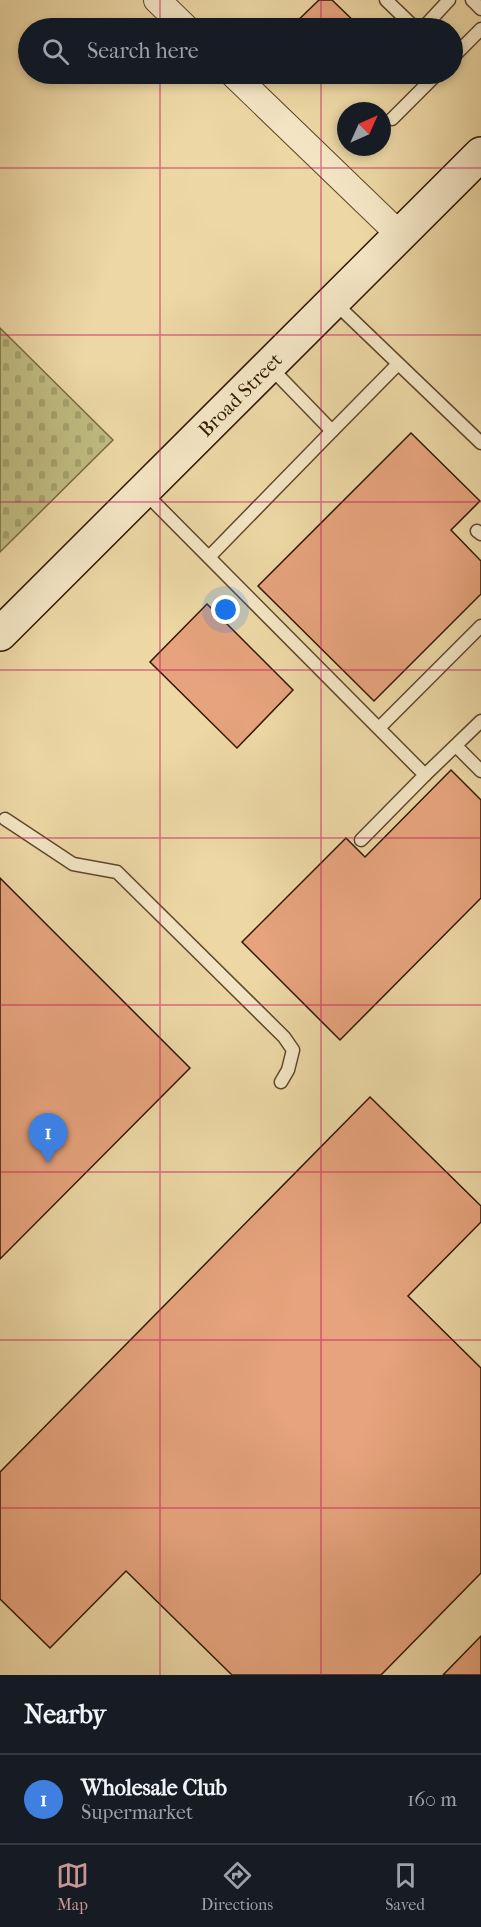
<!DOCTYPE html>
<style>
body{margin:0;font-family:"IM FELL French Canon",serif;background:#242831;color:#f1f3f6}
.compass{position:absolute;left:337px;top:102px;width:54px;height:54px;border-radius:50%;background:#171b24;box-shadow:0 3px 9px #0003;rotate:45deg}
.you{position:absolute;left:226px;top:610px;width:21px;height:21px;margin:-15px;border:4px solid #fff;border-radius:50%;background:#1a73e8;box-shadow:0 0 0 9px #1a73e833}
.badge{display:grid;place-items:center;width:39px;height:39px;border-radius:50%;background:#c59692;color:#fff;font-size:20px;font-weight:700}
.pin{position:absolute;translate:-50% -50px;filter:drop-shadow(0 2px 3px #0008)}
.pin::after{content:'';position:absolute;top:32px;width:21px;height:18px;background:inherit;clip-path:polygon(0 0,100% 0,50% 100%)}
.list{margin:0;padding:0;list-style:none}
h2{display:flex;justify-content:space-between;align-items:center;height:78px;margin:0;padding:0 24px;font-size:26px}
h2 small{font-size:20px;font-weight:400;color:#9ea1a6}
.list li{display:grid;grid-template-columns:39px 1fr auto;gap:18px;align-items:center;box-sizing:border-box;height:90px;padding:0 24px;border-top:2px solid #363941}
.list b{display:block;font-size:22px;white-space:nowrap}
.list p{margin:0;font-size:20px;white-space:nowrap;color:#9ea1a6}
.list em{font-size:20px;font-style:normal;color:#9ea1a6}
.icon{flex:none;width:33px;height:33px;fill:none;stroke:currentColor;stroke-width:2;stroke-linecap:round;stroke-linejoin:round}
.map{position:relative;flex:none;width:481px;height:1675px;overflow:hidden}
.search{position:absolute;background:#171b24;box-shadow:0 3px 9px #0003;left:18px;right:18px;top:18px;height:66px;display:flex;align-items:center;gap:15px;box-sizing:border-box;padding:0 21px;border-radius:33px;color:#9ea1a6;font-size:22px}
.sheet{height:168px;background:#171b24}
nav{display:flex;justify-content:space-around;align-items:center;box-sizing:border-box;height:84px;border-top:2px solid #363941;background:#171b24;font-size:16px;color:#9ea1a6}
nav a{display:grid;justify-items:center;gap:3px}
nav .on{color:#c59692}
.map>svg:first-child{display:block}
</style>
<div class="map">
<svg width="481" height="1675" viewBox="0 0 481 1675">
<defs>
<pattern id="cemetery-stones" width="16" height="16" patternUnits="userSpaceOnUse" patternTransform="scale(1.5)"><rect width="16" height="16" fill="#bfbc81"/><path d="M2 7V4a2 2 0 0 1 4 0v3zM10 15v-3a2 2 0 0 1 4 0v3z" fill="#a5a16e"/></pattern>
</defs>
<rect width="100%" height="100%" fill="#ecd7a5"/>
<filter id="stains"><feTurbulence type="fractalNoise" baseFrequency=".00333" numOctaves="4"/><feColorMatrix values="0 0 0 0 .2 0 0 0 0 .09 0 0 0 0 .02 0 0 0 .5 -.17"/></filter>
<radialGradient id="worn" r=".72"><stop offset=".6" stop-color="#630" stop-opacity="0"/><stop offset="1" stop-color="#630" stop-opacity=".3"/></radialGradient>
<polygon fill="url(#cemetery-stones)" stroke="#786a42" stroke-width="1.5" points="0,328 113,440 0,552"/>
<g fill="#e6a37d" stroke="#321703" stroke-width="1.5">
<polygon points="319,0 332,0 361,28 290,28"/>
<polygon points="411,433 480,501 451,530 481,561 481,594 374,701 258,586"/>
<polygon points="207,604 293,690 237,748 150,662"/>
<polygon points="451,770 481,800 481,898 340,1040 242,942 346,838 365,857"/>
<polygon points="0,878 190,1068 0,1259"/>
<polygon points="370,1097 481,1206 481,1222 408,1296 481,1368 481,1573 381,1675 232,1675 126,1571 50,1648 0,1599 0,1472"/>
<polygon points="481,1636 481,1675 443,1675"/>
</g>
<g fill="none" stroke-linecap="round" stroke-linejoin="round">
<defs>
<g id="lane">
<polyline points="386,0 415,28"/>
<polyline points="472,0 481,9"/>
<polyline points="423,28 449,0"/>
<polyline points="452,58 481,29"/>
<polyline points="377,75 378,74"/>
<polyline points="392,119 437,74"/>
<polyline points="335,303 481,443"/>
<polyline points="270,367 332,431 398,364"/>
<polyline points="144,492 425,775 361,840"/>
<polyline points="477,531 481,534"/>
<polyline points="209,557 332,431"/>
<polyline points="379,728 481,626"/>
<polyline points="456,746 481,771"/>
<polyline points="425,775 481,721"/>
<polyline points="5,819 73,864 117,872 284,1037 293,1050 288,1070 281,1082"/>
</g>
<g id="street">
<polyline points="157,0 186,28"/>
<polyline points="233,74 400,235"/>
</g>
<g id="secondary">
<path id="s1" d="M0,634L481,154"/>
</g>
</defs>
<use href="#lane" stroke="#60472c" stroke-width="15"/>
<use href="#street" stroke="#60472c" stroke-width="28"/>
<use href="#secondary" stroke="#321703" stroke-width="36"/>
<use href="#lane" stroke="#f3e5c4" stroke-width="12"/>
<use href="#street" stroke="#f3e5c4" stroke-width="26"/>
<use href="#secondary" stroke="#f3e5c4" stroke-width="33"/>
</g>
<path fill="none" stroke="#c2185b" stroke-width="1.5" stroke-opacity="0.55" d="M160,0V28M321,0V28M160,74V1675M321,74V1675M0,168H481M0,335H481M0,502H481M0,670H481M0,838H481M0,1005H481M0,1172H481M0,1340H481M0,1508H481"/>
<g text-anchor="middle" stroke-width="4.5" stroke-linejoin="round" paint-order="stroke">
<g font-size="20" fill="#321703" stroke="#f3e5c4">
<text dy="7" stroke="none"><textPath href="#s1" startOffset="339">Broad Street</textPath></text>
</g>
</g>
<rect width="100%" height="100%" filter="url(#stains)"/>
<rect width="100%" height="100%" fill="url(#worn)"/>
</svg>
<svg class="compass" viewBox="-18 -18 36 36"><path d="M0-13l5 13h-10z" fill="#e53935"/><path d="M0 13l5-13h-10z" fill="#9ea1a6"/></svg>
<div class="you"></div>
<div class="pin badge" style="left:48px;top:1163px;background:#3f7fe0">1</div>
<div class="search"><svg class="icon" aria-label="search" viewBox="0 0 24 24"><circle cx="10" cy="10" r="6"/><path d="M15 15l6 6"/></svg>Search here</div>
</div>
<section class="sheet">
<h2>Nearby<small></small></h2>
<ul class="list">
<li><span class="badge" style="background:#3f7fe0">1</span><div><b>Wholesale Club</b><p>Supermarket</p></div><em>160 m</em></li>
</ul>
</section>
<nav>
<a class="on"><svg class="icon" aria-label="map" viewBox="0 0 24 24"><path d="M3 6l6-2 6 2 6-2v14l-6 2-6-2-6 2zM9 4v14M15 6v14"/></svg>Map</a>
<a><svg class="icon" aria-label="directions" viewBox="0 0 24 24"><path d="M12 3l9 9-9 9-9-9zM9 14v-3h6M13 9l2 2-2 2"/></svg>Directions</a>
<a><svg class="icon" aria-label="saved" viewBox="0 0 24 24"><path d="M7 4h10v16l-5-4-5 4z"/></svg>Saved</a>
</nav>
